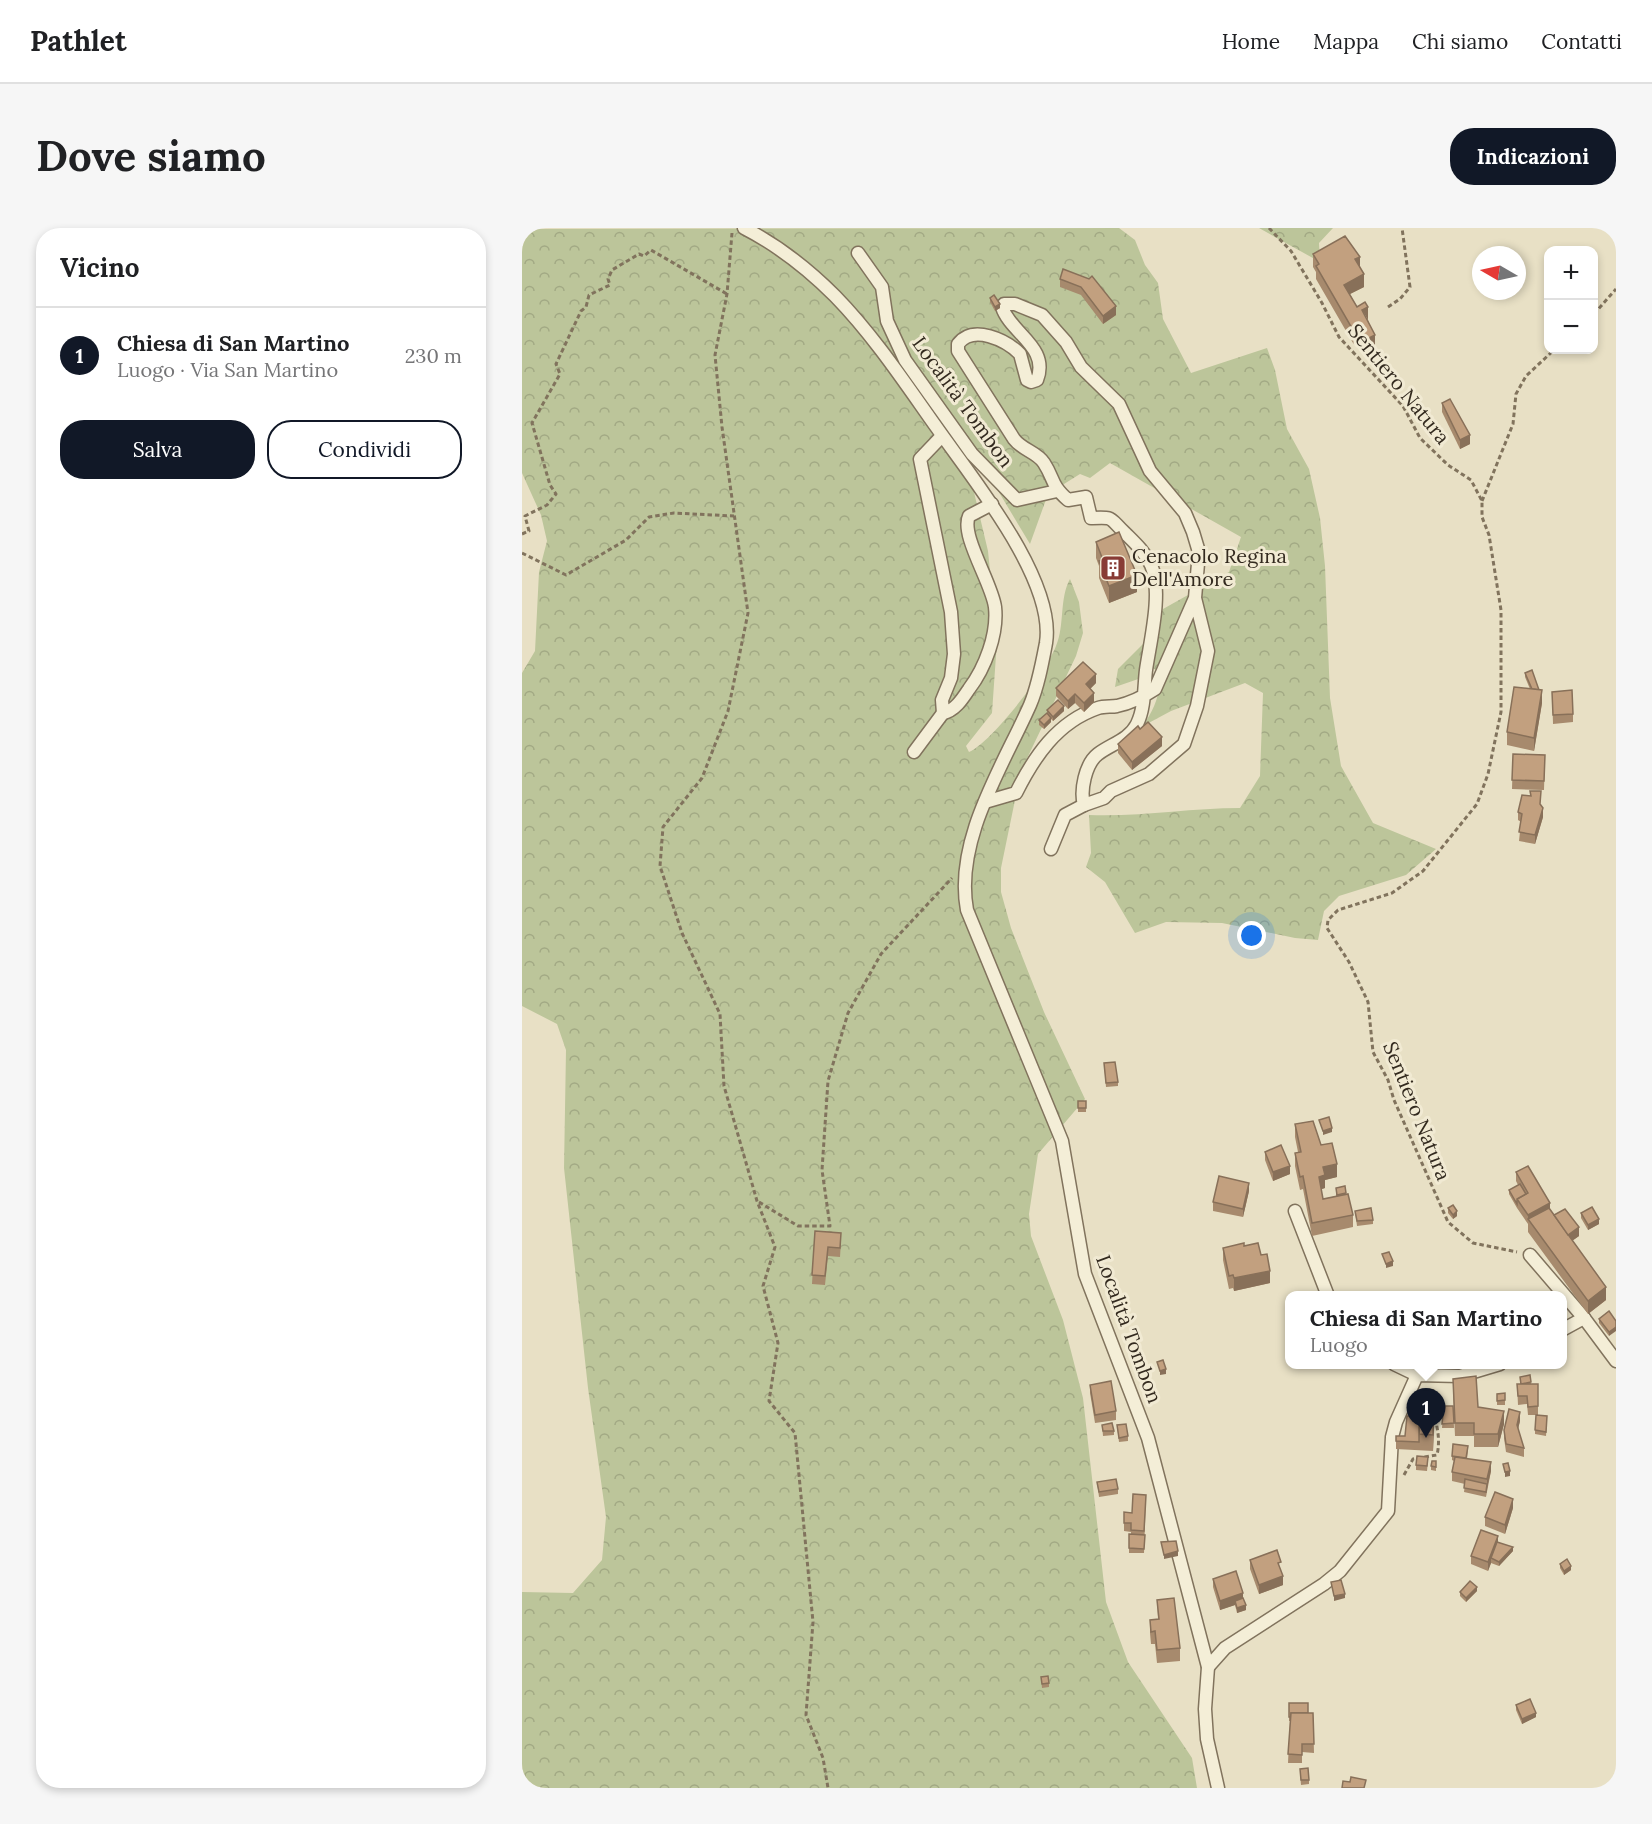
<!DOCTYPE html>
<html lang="it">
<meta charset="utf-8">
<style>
body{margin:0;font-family:Lora,serif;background:#f6f6f6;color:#202124}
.controls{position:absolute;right:18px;top:18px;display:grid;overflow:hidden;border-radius:12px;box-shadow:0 3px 9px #0003}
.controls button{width:54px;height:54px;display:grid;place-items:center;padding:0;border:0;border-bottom:2px solid #e0e0e0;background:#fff;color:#202124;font:30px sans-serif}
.compass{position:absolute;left:950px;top:18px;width:54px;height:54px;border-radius:50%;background:#fff;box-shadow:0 3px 9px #0003;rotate:279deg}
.you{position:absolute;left:730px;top:708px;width:21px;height:21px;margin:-15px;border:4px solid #fff;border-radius:50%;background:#1a73e8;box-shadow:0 0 0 9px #1a73e833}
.badge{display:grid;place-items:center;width:39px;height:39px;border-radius:50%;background:#111827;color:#fff;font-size:20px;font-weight:700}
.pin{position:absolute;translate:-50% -50px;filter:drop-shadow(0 2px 3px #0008)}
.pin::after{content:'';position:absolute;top:32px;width:21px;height:18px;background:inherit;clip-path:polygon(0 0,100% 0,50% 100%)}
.popup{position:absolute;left:763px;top:1063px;width:282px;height:78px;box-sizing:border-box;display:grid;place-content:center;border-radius:12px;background:#fff;filter:drop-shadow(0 2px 4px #0005);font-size:20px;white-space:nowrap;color:#757577}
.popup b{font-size:22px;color:#202124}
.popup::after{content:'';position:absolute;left:50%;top:100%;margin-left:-12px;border:12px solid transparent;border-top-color:#fff}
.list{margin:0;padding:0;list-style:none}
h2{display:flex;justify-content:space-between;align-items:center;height:78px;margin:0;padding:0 24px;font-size:26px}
h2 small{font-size:20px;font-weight:400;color:#757577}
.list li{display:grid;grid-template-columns:39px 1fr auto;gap:18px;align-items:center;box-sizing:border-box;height:96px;padding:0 24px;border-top:2px solid #e0e0e0}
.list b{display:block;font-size:22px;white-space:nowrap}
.list p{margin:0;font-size:20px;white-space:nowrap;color:#757577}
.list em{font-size:20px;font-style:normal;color:#757577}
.actions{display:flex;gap:12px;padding:18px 24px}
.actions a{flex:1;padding:14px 0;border:2px solid #111827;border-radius:24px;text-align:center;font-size:21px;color:#111827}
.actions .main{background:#111827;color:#fff}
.map{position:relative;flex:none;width:1094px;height:1560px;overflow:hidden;border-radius:24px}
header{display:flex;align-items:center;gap:36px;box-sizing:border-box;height:84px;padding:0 30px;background:#fff;border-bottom:2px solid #e0e0e0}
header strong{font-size:28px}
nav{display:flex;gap:33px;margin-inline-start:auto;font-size:21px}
.intro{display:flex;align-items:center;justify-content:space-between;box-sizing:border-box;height:144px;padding:0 36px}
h1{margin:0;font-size:42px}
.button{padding:15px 27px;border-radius:24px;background:#111827;color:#fff;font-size:21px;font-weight:700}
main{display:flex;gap:36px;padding:0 36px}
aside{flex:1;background:#fff;border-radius:24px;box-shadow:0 3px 9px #0003}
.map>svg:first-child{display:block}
</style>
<header>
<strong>Pathlet</strong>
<nav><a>Home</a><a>Mappa</a><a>Chi siamo</a><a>Contatti</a></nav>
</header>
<div class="intro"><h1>Dove siamo</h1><a class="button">Indicazioni</a></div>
<main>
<aside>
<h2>Vicino<small></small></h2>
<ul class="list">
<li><span class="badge">1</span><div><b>Chiesa di San Martino</b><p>Luogo · Via San Martino</p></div><em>230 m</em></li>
</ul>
<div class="actions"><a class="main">Salva</a><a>Condividi</a></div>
</aside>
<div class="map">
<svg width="1094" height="1560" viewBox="0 0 1094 1560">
<defs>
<pattern id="forest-crowns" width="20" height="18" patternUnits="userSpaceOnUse" patternTransform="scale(1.5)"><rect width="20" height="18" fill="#bcc59a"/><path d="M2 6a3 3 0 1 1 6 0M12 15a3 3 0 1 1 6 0" fill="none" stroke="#a2a984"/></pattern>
</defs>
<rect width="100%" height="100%" fill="#e8e0c5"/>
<g fill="url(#forest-crowns)">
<path d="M597,0L613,12L623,37L636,55L641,91L669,145L745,120L753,142L765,201L787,241L798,290L803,338L808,470L819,538L851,595L914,621L884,647L817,668L802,683L796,712L773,710L700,695L644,694L613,705L583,654L564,639L569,625L567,587C618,589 667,580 718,580L738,548L741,465L723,455L649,483L621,498C632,481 642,462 634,442L630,440L625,448L593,459L596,441L630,407L641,381L707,344L719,309L588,235L568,250L558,246L526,266L508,316L454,226L442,222L466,323L475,413L470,485L444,518L447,524C470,514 525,442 534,418C543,397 537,371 548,351L557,374L561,405L554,428L499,543L479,640V664L489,700L522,784L563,871L516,926L507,986L509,1008L541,1092L561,1170L584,1374L606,1434L670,1530L675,1560H0V1364L51,1365L80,1332L84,1289L66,1160L42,940L44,822L35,796L0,778V445L13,423L17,344L25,313L19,287L0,245V1Z"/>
<polygon points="737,0 811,0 797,15 798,34"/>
</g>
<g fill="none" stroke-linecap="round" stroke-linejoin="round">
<defs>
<g id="street">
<path d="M222,0C257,18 285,40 313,68C352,108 383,155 415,200C450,250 534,352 524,415C520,436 516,458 508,477C481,538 432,612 445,682L540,913L563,1046L626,1210L686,1439L683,1481L685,1511L696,1560"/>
<polyline points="336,25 360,59 365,93 383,132 450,226 495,272 535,263"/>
<path d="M420,208L398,231L429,384L432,426L429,450L420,472L421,485C433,483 441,470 447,461C463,440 476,406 473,379C470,355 438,307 447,288L470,276"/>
<polyline points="392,524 421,485"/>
<path d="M463,574L494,565C512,529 535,494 576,480C582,478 589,479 595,478C609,475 621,469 633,461L673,370L677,324L671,304L663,285L628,243L597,176L559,139L544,114L520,87L493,76H482L480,79C488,105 528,119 515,152L509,154L505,152L498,126C484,112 451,96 436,116V123L492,211C500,222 515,224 522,235C533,252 528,256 546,272L564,269L569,290C593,289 586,289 603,305C613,315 623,324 629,337C641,363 628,414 624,442C622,458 623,480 615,496C607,512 589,516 576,526C563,536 558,563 562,577L582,570L589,563L627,546L662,516L675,478L686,423L673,370"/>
<polyline points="529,621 543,587 562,577"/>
<polyline points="773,983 806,1068"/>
<polyline points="1008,1027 1062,1090"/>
<polyline points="1040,1102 1062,1090 1094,1133"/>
<polyline points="872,1136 895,1147"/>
<polyline points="686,1439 703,1420 802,1356 818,1343 866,1283 870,1209 874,1194 895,1147 938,1148 978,1136"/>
</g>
</defs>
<use href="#street" stroke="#81735d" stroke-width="15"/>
<g stroke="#81735d" stroke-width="3" stroke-dasharray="4.5 3" stroke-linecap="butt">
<polyline points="747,0 769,23 800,75 817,109 881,178 898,210 926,237 949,252 960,273 960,289 967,307 979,382 979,484 966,546 955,576 901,643 870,665 816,682 806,692 805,700 827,734 846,774 851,824 866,852 872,872 926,994 951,1015 995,1024"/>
<polyline points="210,5 205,66 193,127 200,199 226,385 206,483 180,550 141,599 138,638 160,705 198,786 202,858 235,973 253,1019 241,1058 256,1115 247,1173 273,1205 291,1394 284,1487 301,1530 306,1560"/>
<polyline points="866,79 878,71 888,59 880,0"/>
<polyline points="1072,86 1094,61"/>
<polyline points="960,273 991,196 994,166 1004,148 1032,122"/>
<polyline points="0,306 7,303 3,288 25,277 34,266 28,257 10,195 38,146 34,136 59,83 64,79 67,67 88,57 86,51 90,42 117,26 122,28 129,22 205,66"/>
<polyline points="0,325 44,347 104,312 127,289 152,285 212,288"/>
<polyline points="237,974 276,998 308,998 300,942 306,853 326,785 359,726 430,650"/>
<path d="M882,1247L891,1231L915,1227C921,1201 907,1184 911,1161"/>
</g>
<use href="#street" stroke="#f4eed7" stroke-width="12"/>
</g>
<g fill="#a78a6d">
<polygon points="791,26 838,39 842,59 828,66 835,79 846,92 853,119 843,125 831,115 794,51 794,44 791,39"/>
<polygon points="541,41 594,87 581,96 559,67 538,59 538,51"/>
<polygon points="468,70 478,80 473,83 468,74"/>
<polygon points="920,175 948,216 938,221 920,184"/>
<polygon points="574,314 615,364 587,375 577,350 577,338 574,330"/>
<polygon points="1003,445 1020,475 1012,523 985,517 985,504 1008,461 1003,449"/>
<polygon points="574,455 568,461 572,474 562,484 553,475 546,481 534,468 534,460"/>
<polygon points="1030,464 1051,486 1051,494 1031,496"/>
<polygon points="525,482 542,483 531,493 529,491 529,494 522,501 517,497 517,492 525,486"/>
<polygon points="618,501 640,518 610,542 596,525 596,516"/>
<polygon points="991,526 1023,527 1022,562 990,561"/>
<polygon points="1019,576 1021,589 1013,616 997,613 999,594 996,592 996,584"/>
<polygon points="582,835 596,854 596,858 584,859"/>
<rect x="556" y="873" width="8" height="11"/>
<polygon points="773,896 799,917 815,949 803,952 803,960 799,961 801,971 814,968 814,960 823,958 824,966 831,987 831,999 790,1008 781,961 778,962 773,938 773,925 776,924 773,909"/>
<polygon points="743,924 768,946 751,953 743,932"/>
<polygon points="994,944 1032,987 1057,1008 1050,1013 1084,1072 1066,1086 1006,1004 1006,996 995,980 987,966 987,962 996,957 994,953"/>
<polygon points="727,963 721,989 691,983 691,974"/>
<polygon points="926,980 935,988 931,991 926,985"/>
<polygon points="833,983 851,992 851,996 835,998"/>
<polygon points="1059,985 1077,996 1066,1002 1059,990"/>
<polygon points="293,1003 319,1013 318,1029 306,1028 303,1057 290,1056"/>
<polygon points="722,1018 739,1027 748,1055 712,1063 711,1060 707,1061 701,1032 701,1020"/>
<polygon points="1087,1083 1087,1108 1077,1095 1077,1091"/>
<polygon points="1008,1147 1009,1156 1016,1156 1016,1187 1006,1187 1005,1176 996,1177 995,1156 998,1156 998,1149"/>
<polygon points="568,1157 594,1183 594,1192 573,1195 568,1165"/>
<polygon points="931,1164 982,1196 976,1219 952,1219 952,1208 933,1208"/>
<polygon points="983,1165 983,1177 975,1177 975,1166"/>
<polygon points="922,1178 931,1178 932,1200 920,1200"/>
<polygon points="998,1193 996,1201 1002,1220 1002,1229 984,1224 982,1210 982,1202"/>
<polygon points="1025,1193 1024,1208 1013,1206 1013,1202"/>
<polygon points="580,1197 592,1203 592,1207 581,1208"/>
<polygon points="595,1197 606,1208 606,1213 597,1214"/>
<polygon points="912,1198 911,1223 874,1221 874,1208 883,1208"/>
<polygon points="946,1222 945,1231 969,1243 964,1269 942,1264 943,1256 930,1253 930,1244 932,1233 930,1232 930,1228"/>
<polygon points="906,1233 905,1243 894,1242 894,1237"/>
<polygon points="914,1233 914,1243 909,1242 909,1238"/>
<polygon points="575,1254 596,1261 596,1266 577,1269"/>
<polygon points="624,1267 622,1325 607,1325 607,1306 609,1307 609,1304 602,1303 602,1284 610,1285"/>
<polygon points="991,1280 983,1306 963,1298 963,1289"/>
<polygon points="976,1314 991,1323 977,1338 969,1335 966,1343 949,1336 949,1328"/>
<polygon points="728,1332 759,1343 761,1357 737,1366 728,1341"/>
<polygon points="1038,1336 1049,1342 1042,1347 1038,1340"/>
<polygon points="691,1351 721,1370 724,1382 715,1385 713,1377 698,1382 691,1359"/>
<polygon points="955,1363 944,1374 938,1368 938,1364"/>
<polygon points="635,1372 658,1420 658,1433 635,1435 633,1416 629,1416 628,1405 628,1392 636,1391"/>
<polygon points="519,1449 527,1455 527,1459 520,1460"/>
<polygon points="767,1475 786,1485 791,1485 792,1525 780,1524 780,1535 766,1535 768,1493 767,1493"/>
<polygon points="994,1477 1014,1489 1000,1496 994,1482"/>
<polygon points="778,1545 787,1552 787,1556 779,1557"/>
</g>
<g fill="#887059">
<polygon points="838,29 838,42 833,31"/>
<polygon points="842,46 842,59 822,69 822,57"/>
<polygon points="478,76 478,80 473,83 473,79"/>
<polygon points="594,78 594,87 581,96 581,88"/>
<polygon points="846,79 846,92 840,82"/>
<polygon points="853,107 853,119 843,125 843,112"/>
<polygon points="948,207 948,216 938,221 938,212"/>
<polygon points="615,347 615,364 587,375 587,358"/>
<polygon points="574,446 574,455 564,465 564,456"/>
<polygon points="1020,462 1020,475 1012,523 1012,510"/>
<polygon points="572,465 572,474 562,484 562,475"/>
<polygon points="553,466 553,475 546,481 546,473"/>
<polygon points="542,478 542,483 531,493 531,489"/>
<polygon points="529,490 529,494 522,501 522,497"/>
<polygon points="640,509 640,518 610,542 610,534"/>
<polygon points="1021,580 1021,589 1013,616 1013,607"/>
<polygon points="810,900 810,904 801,907 801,903"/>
<polygon points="815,936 815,949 803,952 803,960 797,962 797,949 801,939"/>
<polygon points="768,938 768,946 751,953 751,944"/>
<polygon points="727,955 727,963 721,989 721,981"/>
<polygon points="1028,975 1028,984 1006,991 1006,996 1006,987"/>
<polygon points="935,983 935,988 931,991 931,987"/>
<polygon points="1077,991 1077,996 1066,1002 1066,997"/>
<polygon points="1057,999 1057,1008 1044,1017 1044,1009"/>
<polygon points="871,1033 871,1038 864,1040 864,1036"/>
<polygon points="748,1043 748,1055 712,1063 712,1050"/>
<polygon points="1084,1059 1084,1072 1066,1086 1066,1073"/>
<polygon points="1094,1099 1094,1103 1087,1108 1087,1104"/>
<polygon points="644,1141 644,1146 638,1147 638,1143"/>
<polygon points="912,1181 912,1198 911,1223 911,1207"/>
<polygon points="982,1183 982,1196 976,1219 976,1206"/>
<polygon points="998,1184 998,1193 995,1205 995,1197"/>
<polygon points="969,1234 969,1243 965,1260 965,1251"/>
<polygon points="988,1243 988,1248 983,1249 983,1244"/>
<polygon points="991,1271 991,1280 983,1306 983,1297"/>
<polygon points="976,1308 976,1317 969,1330 969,1335 966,1343 966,1334"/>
<polygon points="991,1319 991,1323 977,1338 977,1334"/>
<polygon points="656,1323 656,1328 642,1331 642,1327"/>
<polygon points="1049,1338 1049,1342 1042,1347 1042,1343"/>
<polygon points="761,1348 761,1357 737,1366 737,1357"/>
<polygon points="955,1359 955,1363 944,1374 944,1370"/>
<polygon points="721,1365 721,1374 713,1373 713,1377 698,1382 698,1373"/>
<polygon points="823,1366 823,1370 812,1373 812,1368"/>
<polygon points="724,1377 724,1382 715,1385 715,1380"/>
<polygon points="1014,1485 1014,1489 1000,1496 1000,1491"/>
</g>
<g fill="#c2a07f" stroke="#887059" stroke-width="1.5">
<polygon points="823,8 838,29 833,31 842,46 822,57 835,79 843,74 846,79 840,82 853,107 843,112 831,102 794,38 797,36 791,26"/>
<polygon points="541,41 567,51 570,48 594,78 581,88 559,59 538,51"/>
<polygon points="472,67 478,76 473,79 468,70"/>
<polygon points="928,171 948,207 938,212 920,175"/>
<polygon points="597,304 615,347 587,358 577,333 581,332 574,314"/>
<polygon points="561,434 574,446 564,456 572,465 562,475 553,466 546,473 534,460"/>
<polygon points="1010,442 1017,462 1010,461 1003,445"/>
<polygon points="992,459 1020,462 1012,510 985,504"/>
<polygon points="1050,462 1051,486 1031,487 1030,464"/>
<polygon points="536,472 542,478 531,489 525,482"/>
<polygon points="525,485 529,490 522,497 517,492"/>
<polygon points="626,494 640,509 610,534 596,516 616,498 618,501"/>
<polygon points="991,526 1023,527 1022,553 990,552"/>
<polygon points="1008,563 1019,563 1018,576 1021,580 1013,607 997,604 1000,586 996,584 1000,567 1009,568"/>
<polygon points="593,834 596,854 584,855 582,835"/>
<rect x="556" y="873" width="8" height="7"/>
<polygon points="807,889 810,900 801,903 797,892"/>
<polygon points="791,893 799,917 810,915 815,936 801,939 803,947 797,949 801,971 826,966 831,987 790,995 781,948 778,949 773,925 779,924 773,896"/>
<polygon points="759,917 768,938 751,944 743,924"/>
<polygon points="1006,938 1028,975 1006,987 995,971 1006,965 994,944"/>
<polygon points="697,948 727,955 721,981 691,974"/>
<polygon points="998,956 1004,966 995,971 995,976 987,962"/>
<polygon points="823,958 824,965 815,967 814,960"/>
<polygon points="931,977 935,983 931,987 926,980"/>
<polygon points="1070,979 1077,991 1066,997 1059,985"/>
<polygon points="849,980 851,992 835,993 833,983"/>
<polygon points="1027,980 1084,1059 1066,1073 1006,991"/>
<polygon points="1043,981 1057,999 1046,1007 1032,987"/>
<polygon points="293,1003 319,1005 318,1020 306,1019 303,1048 290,1047"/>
<polygon points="722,1015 722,1018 736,1015 739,1027 745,1026 748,1043 712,1050 711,1047 707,1048 701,1020"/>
<polygon points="867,1024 871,1033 864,1036 860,1026"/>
<polygon points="1087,1083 1094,1093 1094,1099 1087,1104 1077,1091"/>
<polygon points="641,1132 644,1141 638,1143 635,1134"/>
<polygon points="1008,1147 1009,1154 999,1156 998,1149"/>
<polygon points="954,1148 956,1179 982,1183 976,1206 952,1206 952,1195 933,1195 931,1151"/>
<polygon points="589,1153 594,1183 573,1187 568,1157"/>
<polygon points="995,1156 1016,1156 1016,1178 1006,1179 1005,1168 996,1168"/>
<polygon points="983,1165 983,1172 975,1173 975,1166"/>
<polygon points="922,1178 931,1178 932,1195 920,1196"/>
<polygon points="898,1180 912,1181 911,1207 897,1206"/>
<polygon points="987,1181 998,1184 995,1197 1002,1220 984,1216 982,1202"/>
<polygon points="1014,1187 1025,1188 1024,1204 1013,1202"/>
<polygon points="885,1188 897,1188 897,1214 874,1213 874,1208 883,1208"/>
<polygon points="590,1195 592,1203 581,1203 580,1197"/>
<polygon points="604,1196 606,1208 597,1210 595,1197"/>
<polygon points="931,1216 946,1218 944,1230 930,1228"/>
<polygon points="895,1228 906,1229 905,1238 894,1237"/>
<polygon points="933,1229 969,1234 965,1251 930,1244"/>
<polygon points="910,1233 914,1233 914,1239 909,1238"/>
<polygon points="986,1235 988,1243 983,1244 981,1236"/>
<polygon points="594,1251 596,1261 577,1264 575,1254"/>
<polygon points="943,1251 965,1256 964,1264 942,1260"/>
<polygon points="973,1264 991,1271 983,1297 963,1289"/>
<polygon points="611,1266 624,1267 622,1303 609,1302 609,1295 602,1295 602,1284 610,1285"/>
<polygon points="959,1302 976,1308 966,1334 949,1328"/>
<polygon points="607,1306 623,1307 622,1321 607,1320"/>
<polygon points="654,1313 656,1323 642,1327 639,1314"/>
<polygon points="975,1314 991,1319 977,1334 969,1330"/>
<polygon points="755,1322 759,1334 756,1335 761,1348 737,1357 728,1332"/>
<polygon points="1045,1331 1049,1338 1042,1343 1038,1336"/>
<polygon points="714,1343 721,1365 698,1373 691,1351"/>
<polygon points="819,1352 823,1366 812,1368 809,1354"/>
<polygon points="948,1353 955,1359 944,1370 938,1364"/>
<polygon points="652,1370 658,1420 635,1422 633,1403 629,1404 628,1392 637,1391 635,1372"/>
<polygon points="721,1370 724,1377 715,1380 713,1373"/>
<polygon points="526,1448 527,1455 520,1456 519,1449"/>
<polygon points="1008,1471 1014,1485 1000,1491 994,1477"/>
<polygon points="767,1475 786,1475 786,1485 769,1485 769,1489 767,1489"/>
<polygon points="769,1485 791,1485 792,1516 780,1516 780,1527 766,1526"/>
<polygon points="786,1540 787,1552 779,1552 778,1541"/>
<polygon points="829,1549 844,1552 842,1560 820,1560 821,1553 828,1554"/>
</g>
<defs>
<symbol id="building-square" viewBox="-11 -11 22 22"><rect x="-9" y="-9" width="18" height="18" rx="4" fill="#883b35" stroke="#f1ead3"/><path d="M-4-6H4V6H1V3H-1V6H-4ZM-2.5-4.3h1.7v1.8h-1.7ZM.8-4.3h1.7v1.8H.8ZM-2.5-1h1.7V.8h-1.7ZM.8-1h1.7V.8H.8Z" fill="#fff"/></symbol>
</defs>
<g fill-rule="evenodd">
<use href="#building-square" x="576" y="325" width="30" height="30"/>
</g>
<g text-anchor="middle" stroke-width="6" stroke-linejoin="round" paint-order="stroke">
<g font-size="20" fill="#332a1f" stroke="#f1ead3">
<text transform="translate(877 156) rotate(51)" y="7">Sentiero Natura</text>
<text transform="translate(441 174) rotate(54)" y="7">Località Tombon</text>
<text transform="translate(895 883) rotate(68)" y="7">Sentiero Natura</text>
<text transform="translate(607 1101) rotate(70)" y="7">Località Tombon</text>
</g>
<g font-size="20" fill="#332a1f" stroke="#f1ead3" text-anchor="start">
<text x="610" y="335">Cenacolo Regina<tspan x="610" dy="23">Dell'Amore</tspan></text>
</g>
</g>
</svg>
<div class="controls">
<button>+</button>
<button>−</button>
</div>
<svg class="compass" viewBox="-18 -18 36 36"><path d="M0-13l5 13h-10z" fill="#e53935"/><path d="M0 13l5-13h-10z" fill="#757577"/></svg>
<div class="you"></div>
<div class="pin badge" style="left:904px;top:1210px">1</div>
<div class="popup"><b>Chiesa di San Martino</b>Luogo</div>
</div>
</main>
